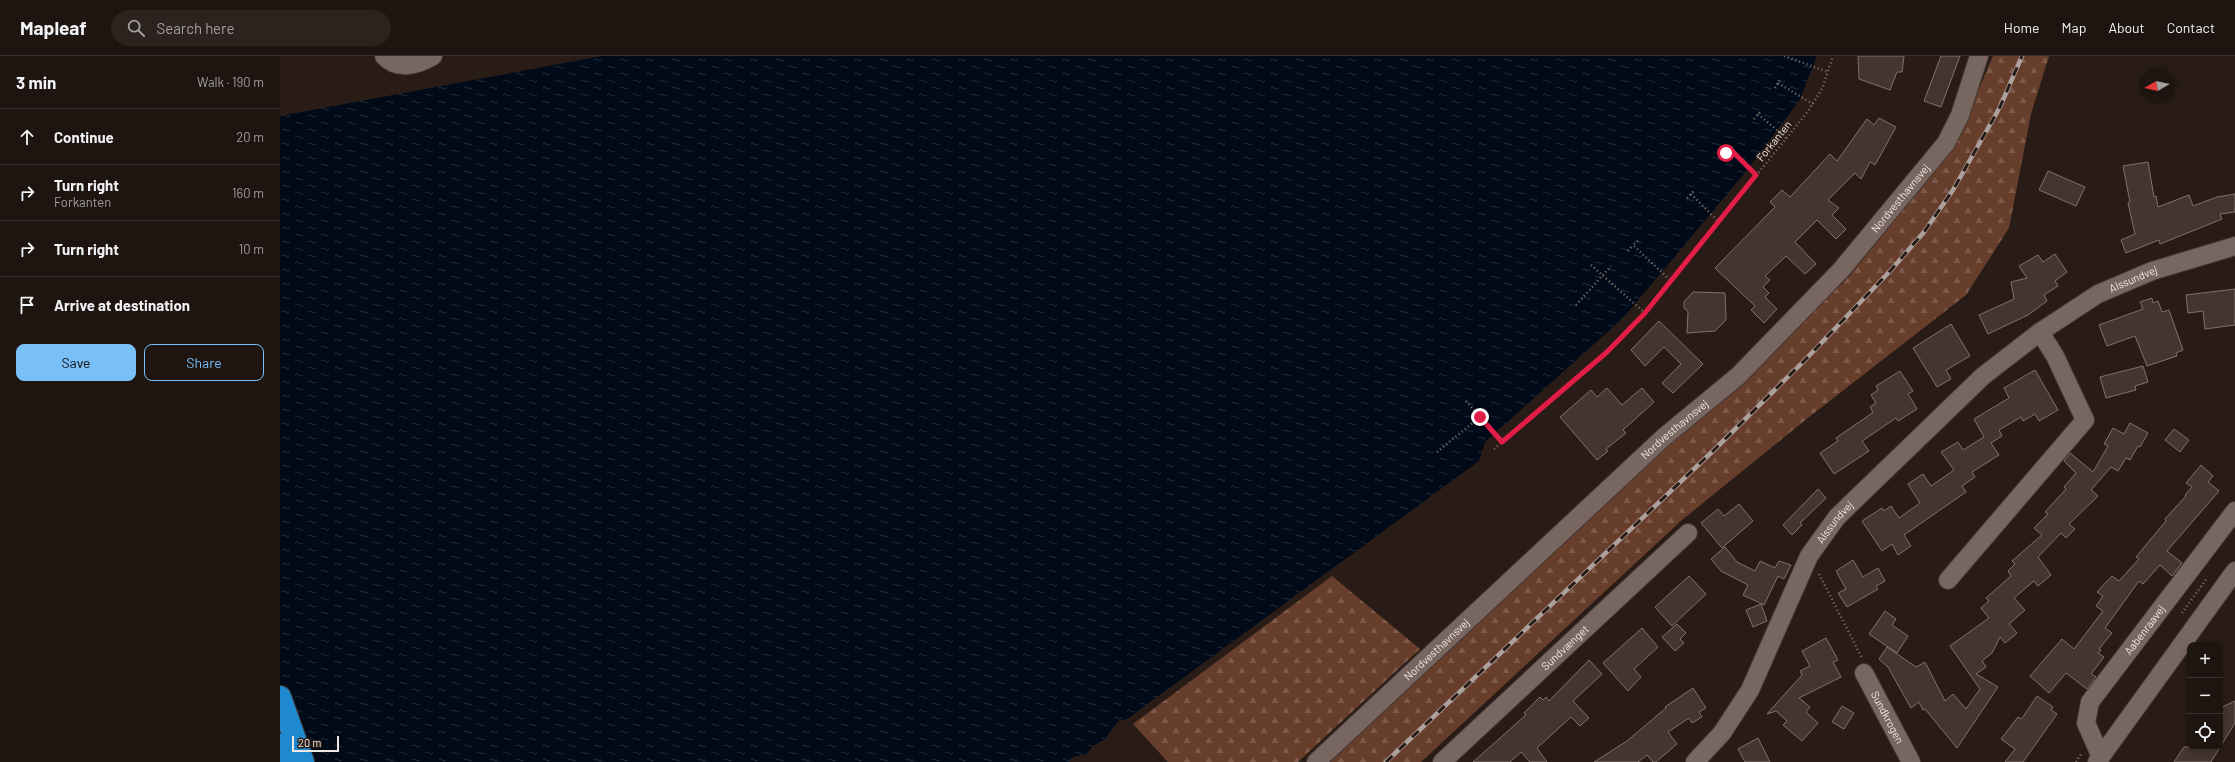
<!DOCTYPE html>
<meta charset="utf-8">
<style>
body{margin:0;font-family:Barlow,sans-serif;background:#2c221e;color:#f1f3f6}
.controls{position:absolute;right:12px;bottom:12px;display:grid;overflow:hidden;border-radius:8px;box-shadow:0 2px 6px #0003}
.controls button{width:36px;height:36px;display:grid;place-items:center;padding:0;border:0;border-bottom:1px solid #3c3430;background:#1f1510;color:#f1f3f6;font:20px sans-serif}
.compass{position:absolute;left:1859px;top:12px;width:36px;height:36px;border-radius:50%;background:#1f1510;box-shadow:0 2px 6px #0003;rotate:261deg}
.scale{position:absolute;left:12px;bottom:10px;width:47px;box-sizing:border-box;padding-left:4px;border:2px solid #f0e6e2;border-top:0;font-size:11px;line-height:14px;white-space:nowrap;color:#f0e6e2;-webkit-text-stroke:3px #291c16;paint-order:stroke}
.stop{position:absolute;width:12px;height:12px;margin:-9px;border:3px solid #e11d48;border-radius:50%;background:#fff}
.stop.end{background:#e11d48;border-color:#fff;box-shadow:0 1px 4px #0008}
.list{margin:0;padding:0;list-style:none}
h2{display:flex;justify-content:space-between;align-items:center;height:52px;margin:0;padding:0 16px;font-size:17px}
h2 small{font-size:13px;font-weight:400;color:#a19f9f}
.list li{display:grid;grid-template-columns:26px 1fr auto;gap:12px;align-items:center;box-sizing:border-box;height:56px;padding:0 16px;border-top:1px solid #3c3430}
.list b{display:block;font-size:15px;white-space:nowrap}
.list p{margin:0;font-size:13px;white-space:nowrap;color:#a19f9f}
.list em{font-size:13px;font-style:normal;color:#a19f9f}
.actions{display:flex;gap:8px;padding:12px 16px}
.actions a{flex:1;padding:9px 0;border:1px solid #79bff8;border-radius:8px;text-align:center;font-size:14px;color:#79bff8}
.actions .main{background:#79bff8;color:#111}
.icon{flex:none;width:22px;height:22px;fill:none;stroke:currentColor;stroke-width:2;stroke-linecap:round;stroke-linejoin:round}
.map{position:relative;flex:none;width:1955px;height:706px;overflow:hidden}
header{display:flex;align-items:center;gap:24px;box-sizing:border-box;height:56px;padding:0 20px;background:#1f1510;border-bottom:1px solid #3c3430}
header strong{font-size:19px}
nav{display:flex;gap:22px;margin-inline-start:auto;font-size:14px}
.search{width:280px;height:36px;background:#2c221e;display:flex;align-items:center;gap:10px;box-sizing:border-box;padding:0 14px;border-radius:22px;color:#a19f9f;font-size:15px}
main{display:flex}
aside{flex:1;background:#1f1510}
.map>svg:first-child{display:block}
</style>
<header>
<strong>Mapleaf</strong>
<div class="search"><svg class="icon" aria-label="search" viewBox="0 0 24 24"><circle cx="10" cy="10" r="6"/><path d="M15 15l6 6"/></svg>Search here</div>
<nav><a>Home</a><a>Map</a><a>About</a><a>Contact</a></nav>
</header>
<main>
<aside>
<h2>3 min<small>Walk · 190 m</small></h2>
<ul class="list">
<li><svg class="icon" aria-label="ahead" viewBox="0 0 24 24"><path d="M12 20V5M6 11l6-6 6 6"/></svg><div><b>Continue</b></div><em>20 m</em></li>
<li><svg class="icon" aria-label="right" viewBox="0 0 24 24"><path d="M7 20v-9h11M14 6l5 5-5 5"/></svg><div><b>Turn right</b><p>Forkanten</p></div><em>160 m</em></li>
<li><svg class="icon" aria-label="right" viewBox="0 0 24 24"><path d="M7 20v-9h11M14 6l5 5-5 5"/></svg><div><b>Turn right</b></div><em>10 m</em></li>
<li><svg class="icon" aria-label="arrive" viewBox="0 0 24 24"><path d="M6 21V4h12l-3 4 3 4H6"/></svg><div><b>Arrive at destination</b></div></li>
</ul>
<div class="actions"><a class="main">Save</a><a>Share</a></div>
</aside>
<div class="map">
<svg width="1955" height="706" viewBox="0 0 1955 706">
<defs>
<pattern id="forest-firs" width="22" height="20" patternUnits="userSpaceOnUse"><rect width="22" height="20" fill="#673e2c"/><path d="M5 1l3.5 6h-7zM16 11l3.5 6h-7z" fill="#7d5a4a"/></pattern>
<pattern id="water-ripples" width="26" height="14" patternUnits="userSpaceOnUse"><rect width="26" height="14" fill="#000a18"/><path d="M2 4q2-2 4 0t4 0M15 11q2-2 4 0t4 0" fill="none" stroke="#262e39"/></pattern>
</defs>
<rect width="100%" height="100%" fill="#291c16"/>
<g fill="url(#forest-firs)">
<polygon points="1713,0 1769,0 1751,58 1729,172 1686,239 1529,361 1402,464 1141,706 1050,706 1295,475 1565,225 1673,93"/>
<polygon points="1052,520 1140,593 1018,706 888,706 853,668"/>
</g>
<polygon fill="url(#water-ripples)" points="322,0 1537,0 1519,45 1464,118 1343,262 1205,386 1199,405 847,663 838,665 824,684 814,689 806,698 792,701 789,706 0,706 0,60"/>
<g fill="#44352e" stroke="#82716a">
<polygon points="1578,0 1624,0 1622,16 1617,16 1610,34 1579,23"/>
<polygon points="1661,0 1680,0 1661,51 1644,45"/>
<polygon points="1599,62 1616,71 1595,109 1590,106 1581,123 1575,117 1548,144 1559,152 1552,159 1566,173 1556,183 1537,164 1515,186 1536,208 1525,218 1506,200 1485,220 1490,224 1483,231 1489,237 1485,241 1497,253 1484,267 1471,254 1475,250 1435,212 1495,151 1490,146 1502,134 1510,141 1550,98 1557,105 1587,63 1594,69"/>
<polygon points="1868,106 1874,141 1876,140 1878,151 1909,139 1913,150 1937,141 1955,138 1955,156 1940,158 1942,163 1880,188 1879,184 1846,197 1841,184 1855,178 1848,147 1850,146 1843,110"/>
<polygon points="1768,115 1805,131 1796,150 1759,134"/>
<polygon points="1775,198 1787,216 1775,225 1778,230 1764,239 1767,245 1748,259 1708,278 1699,259 1734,243 1731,226 1747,222 1739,210 1758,199 1763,206"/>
<polygon points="1955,233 1955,269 1925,273 1923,255 1908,257 1906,239"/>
<polygon points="1413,236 1445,237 1446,264 1435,275 1407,277 1408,255 1404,252 1404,246"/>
<polygon points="1872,242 1873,247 1878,245 1882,256 1889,254 1903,294 1896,297 1897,300 1867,310 1855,280 1827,290 1819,269 1863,253 1860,246"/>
<polygon points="1379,265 1423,308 1393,337 1382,327 1401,308 1384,291 1365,310 1351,294"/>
<polygon points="1671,268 1690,300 1666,314 1671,323 1657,331 1633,292"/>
<polygon points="1863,310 1868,326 1855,330 1856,334 1826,342 1820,321"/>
<polygon points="1755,314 1778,354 1759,365 1755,358 1743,365 1741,361 1719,374 1722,380 1711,387 1719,399 1692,416 1695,421 1682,430 1686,436 1624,479 1631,490 1618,499 1612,488 1602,495 1582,465 1602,452 1604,455 1611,450 1619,462 1640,447 1628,428 1643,418 1651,430 1674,414 1661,396 1678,386 1683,394 1704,381 1694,363 1729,342 1724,332"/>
<polygon points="1620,315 1633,335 1628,338 1637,353 1618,365 1616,362 1582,385 1589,395 1554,418 1540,397 1558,385 1556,382 1588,360 1593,356 1590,351 1596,347 1591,339 1598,334 1596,330"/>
<polygon points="1327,332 1342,349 1362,332 1374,346 1343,374 1346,377 1326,393 1328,395 1317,404 1280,361 1311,334 1317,341"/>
<polygon points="1850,367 1868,377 1860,391 1858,390 1850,404 1846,402 1838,415 1831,411 1811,434 1818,440 1789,468 1795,473 1786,482 1781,477 1758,501 1771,519 1758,530 1754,525 1734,542 1745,554 1729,568 1737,577 1725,587 1720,581 1712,597 1702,605 1706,611 1696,618 1718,631 1677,692 1645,653 1643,654 1639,646 1631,652 1608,611 1599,603 1607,591 1636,611 1645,606 1665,645 1673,638 1686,653 1700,633 1670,590 1709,562 1701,552 1709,545 1706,542 1731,520 1728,515 1735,508 1732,505 1762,479 1754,472 1768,458 1765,456 1786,433 1784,431 1796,417 1784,405 1790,397 1813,416 1828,390 1824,388 1833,372 1844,378"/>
<polygon points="1894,373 1909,384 1900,396 1885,384"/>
<polygon points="1921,409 1933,420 1928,426 1939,435 1887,495 1902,507 1892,520 1880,509 1863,528 1859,525 1825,572 1832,577 1819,593 1821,594 1818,597 1824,601 1811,618 1816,621 1807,633 1786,617 1769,637 1750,620 1782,583 1794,593 1823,555 1816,550 1823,540 1817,536 1832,520 1839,525 1859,503 1856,501 1886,465 1885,463 1906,440 1905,439 1912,431 1906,427"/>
<polygon points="1538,433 1546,442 1520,467 1522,469 1512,479 1503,469"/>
<polygon points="1459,448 1473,465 1442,492 1421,467 1438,453 1444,460"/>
<polygon points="1445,491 1457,506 1475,515 1480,505 1495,512 1499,505 1511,509 1504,523 1498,520 1484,549 1463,539 1468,529 1441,515 1431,503"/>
<polygon points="1573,504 1583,521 1598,512 1605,525 1596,530 1598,533 1567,551 1558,537 1566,533 1556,515"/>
<polygon points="1409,520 1426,538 1392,570 1375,551"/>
<polygon points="1481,548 1487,565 1473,571 1466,554"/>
<polygon points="1605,555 1616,563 1612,569 1628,580 1617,597 1589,578"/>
<polygon points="1397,568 1406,577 1400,583 1404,587 1395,595 1382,581"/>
<polygon points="1362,572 1378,591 1354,613 1361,621 1348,635 1323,607"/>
<polygon points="1546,582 1558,604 1553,606 1561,621 1519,642 1530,651 1526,656 1538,667 1522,685 1503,669 1507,665 1496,655 1487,658 1522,619 1520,615 1530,610 1522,595"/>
<polygon points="1309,604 1322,618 1293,645 1309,662 1300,670 1291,661 1257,692 1267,706 1250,706 1241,696 1230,706 1193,706 1246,659 1244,657 1260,641 1263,644 1266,641 1269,645"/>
<polygon points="1413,632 1426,652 1419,656 1422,661 1412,667 1409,662 1388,676 1397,688 1376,706 1373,706 1367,699 1358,706 1314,706 1347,685 1386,652 1385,651"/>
<polygon points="1757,640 1773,651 1771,654 1777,658 1743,706 1725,706 1735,693 1721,683 1738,661 1741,663 1743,661"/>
<polygon points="1955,645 1955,667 1931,706 1894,706 1904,691 1940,691 1940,652"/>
<polygon points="1562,650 1574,657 1564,673 1552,666"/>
<polygon points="1478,682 1490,706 1465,706 1458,693"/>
</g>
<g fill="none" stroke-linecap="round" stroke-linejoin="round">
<defs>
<g id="minor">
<path d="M104,0C117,15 138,9 153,0"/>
<polyline points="1668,524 1805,364 1775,300 1760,276"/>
<path id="s1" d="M1584,617L1631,706"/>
<path id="s2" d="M1821,701L1806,667L1810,646L1955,455"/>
<path id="s3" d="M1036,706L1384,381L1458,320L1561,214L1666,87L1680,59L1699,0"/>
<path id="s4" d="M1162,706L1408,477"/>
<path id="s5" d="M1415,706L1442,677L1470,634L1529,500L1557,461L1703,320L1760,276L1818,238L1872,215L1955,190"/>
<polyline points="1817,706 1955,515"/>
</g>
<g id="highway">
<polyline points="0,641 23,706"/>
<polyline points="0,689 6,706"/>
</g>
</defs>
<use href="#minor" stroke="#433734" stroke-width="20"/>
<use href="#highway" stroke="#433734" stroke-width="24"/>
<g stroke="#837772" stroke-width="2.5" stroke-dasharray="1 3" stroke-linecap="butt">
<polyline points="1504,0 1548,16"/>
<polyline points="1498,27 1533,48"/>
<polyline points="1495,32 1501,22"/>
<polyline points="1478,58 1506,82"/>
<polyline points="1474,63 1482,54"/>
<polyline points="1450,93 1476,119"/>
<polyline points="1446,97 1454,89"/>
<polyline points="1411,138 1439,166"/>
<polyline points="1407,142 1415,134"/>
<polyline points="1358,185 1353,189 1391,225"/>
<polyline points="1348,195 1353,189"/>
<polyline points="1311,209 1365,257"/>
<polyline points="1296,249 1331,210"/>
<polyline points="1186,345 1222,386"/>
<polyline points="1214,393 1327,296 1365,257 1526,58 1542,33 1553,0"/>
<polyline points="1157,396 1200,361"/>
<polyline points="1539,518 1582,602"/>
<polyline points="1902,557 1927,522"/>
<polyline points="1796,706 1801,698"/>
</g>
<use href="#minor" stroke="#786760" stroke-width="18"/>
<use href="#highway" stroke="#1e89ce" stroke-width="22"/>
<defs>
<polyline id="rail" points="1106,706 1435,393 1524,305 1611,214 1644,176 1673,134 1720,51 1742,0"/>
</defs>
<use href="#rail" stroke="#aca19c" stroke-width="4.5"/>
<use href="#rail" stroke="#291c16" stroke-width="3" stroke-dasharray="9" stroke-linecap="butt"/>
</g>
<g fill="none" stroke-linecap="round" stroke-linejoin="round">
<polyline stroke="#e11d48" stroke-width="5" points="1200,361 1222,386 1327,296 1365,257 1476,119 1450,93 1446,97"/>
</g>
<g text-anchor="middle" stroke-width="3" stroke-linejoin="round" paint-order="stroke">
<g font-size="11" fill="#f0e6e2" stroke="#291c16">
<text transform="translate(1494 85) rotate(-51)" y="4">Forkanten</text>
<text dy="4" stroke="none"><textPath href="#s3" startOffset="813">Nordvesthavnsvej</textPath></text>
<text dy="4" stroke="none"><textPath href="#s5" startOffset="668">Alssundvej</textPath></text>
<text dy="4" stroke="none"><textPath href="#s3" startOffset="489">Nordvesthavnsvej</textPath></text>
<text dy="4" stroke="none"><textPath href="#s5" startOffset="280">Alssundvej</textPath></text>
<text dy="4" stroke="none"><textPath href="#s2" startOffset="149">Aabenraavej</textPath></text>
<text dy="4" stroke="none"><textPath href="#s4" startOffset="168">Sundvænget</textPath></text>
<text dy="4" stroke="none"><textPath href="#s3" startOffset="165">Nordvesthavnsvej</textPath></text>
<text dy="4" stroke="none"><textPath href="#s1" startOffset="50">Sundkrogen</textPath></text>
</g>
</g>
</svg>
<div class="controls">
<button>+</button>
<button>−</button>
<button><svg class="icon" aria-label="locate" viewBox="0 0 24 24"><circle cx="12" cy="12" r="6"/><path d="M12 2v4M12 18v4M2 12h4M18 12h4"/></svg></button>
</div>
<svg class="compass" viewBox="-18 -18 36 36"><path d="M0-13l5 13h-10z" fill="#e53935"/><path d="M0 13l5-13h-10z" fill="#a19f9f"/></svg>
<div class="scale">20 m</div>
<div class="stop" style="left:1446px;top:97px"></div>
<div class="stop end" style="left:1200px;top:361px"></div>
</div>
</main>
